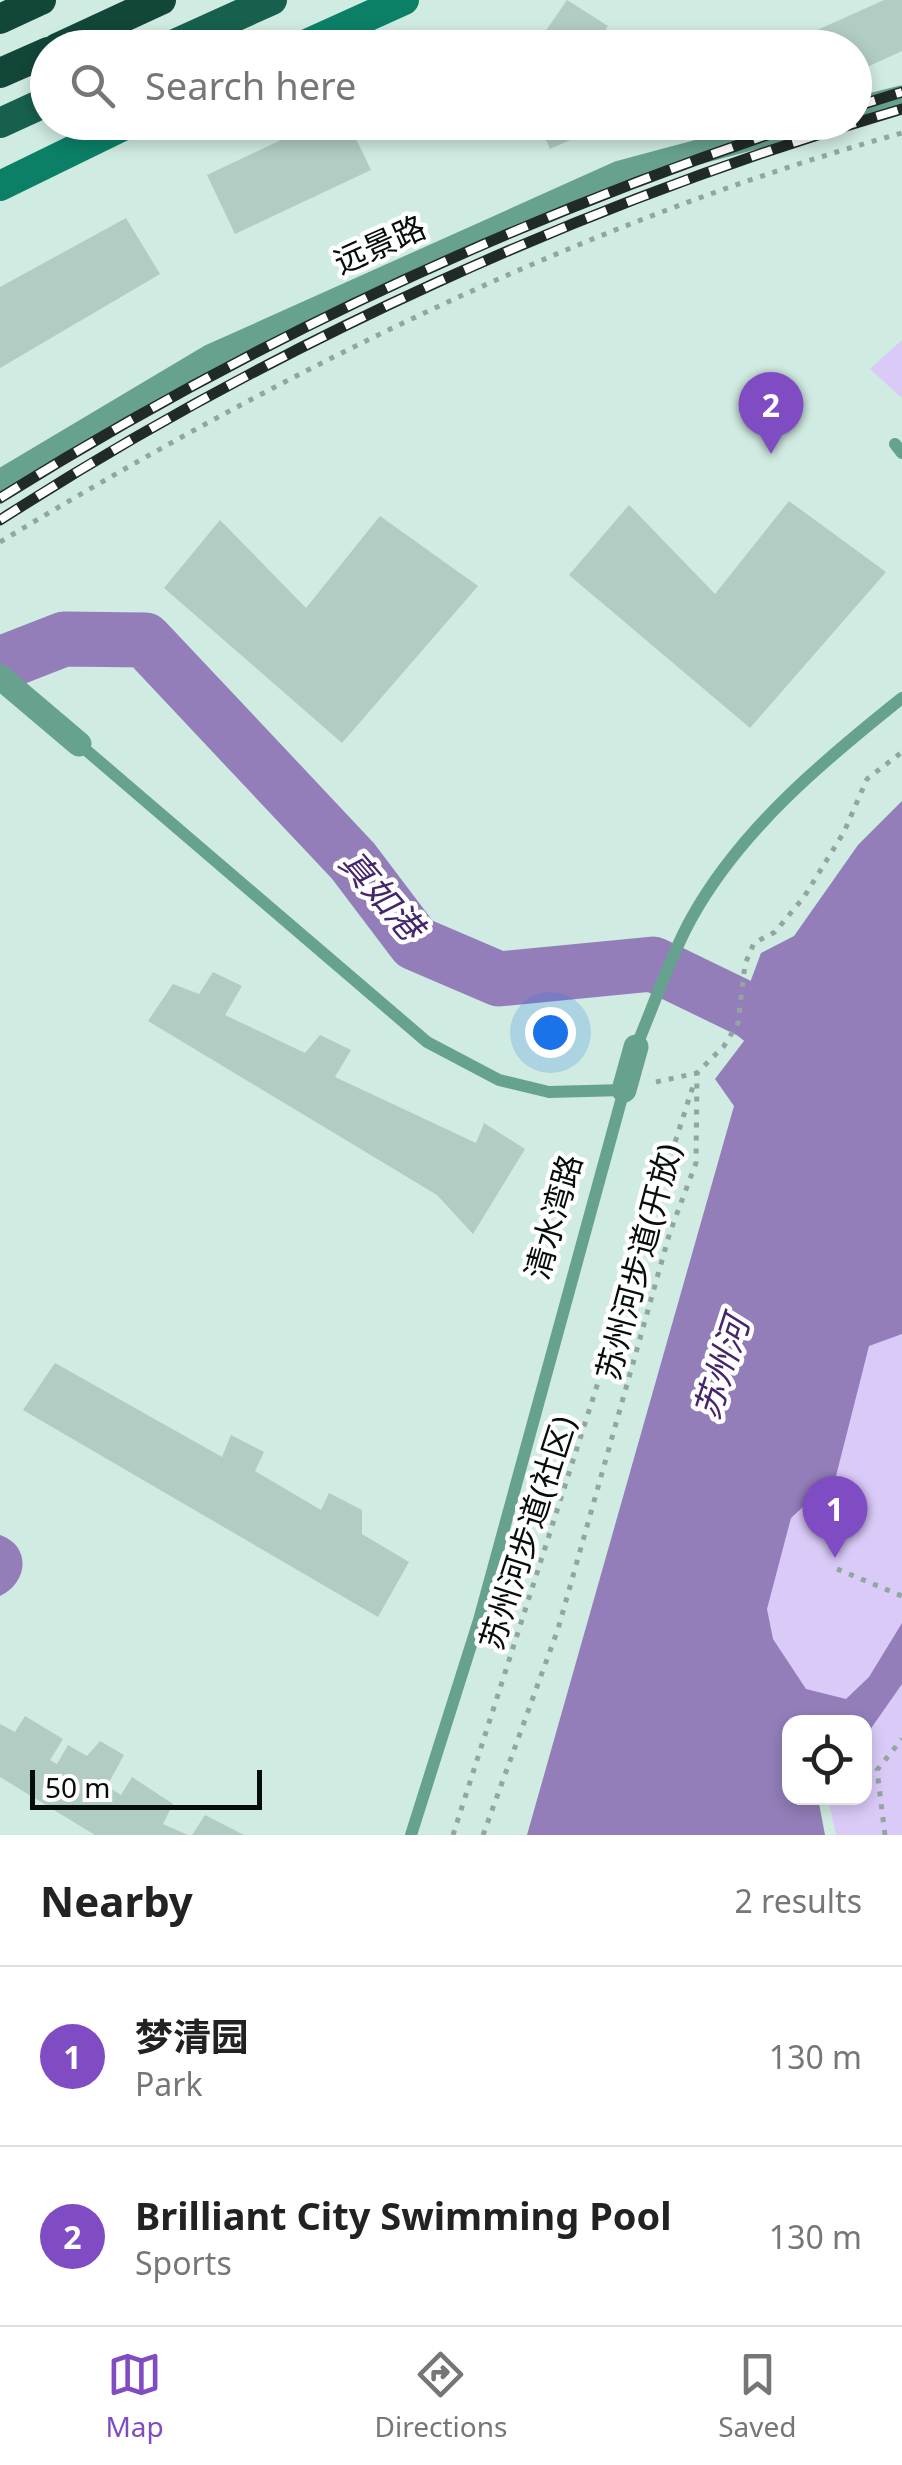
<!DOCTYPE html>
<meta charset="utf-8">
<style>
body{margin:0;font-family:"Noto Sans","Noto Sans SC",sans-serif;background:#f6f6f6;color:#222}
.controls{position:absolute;right:30px;bottom:30px;display:grid;overflow:hidden;border-radius:20px;box-shadow:0 5px 15px #0003}
.controls button{width:90px;height:90px;display:grid;place-items:center;padding:0;border:0;border-bottom:2px solid #e0e0e0;background:#fff;color:#222;font:50px sans-serif}
.scale{position:absolute;left:30px;bottom:25px;width:232px;box-sizing:border-box;padding-left:10px;border:5px solid #060e0b;border-top:0;font-size:28px;line-height:35px;white-space:nowrap;color:#060e0b;-webkit-text-stroke:8px #fff;paint-order:stroke}
.you{position:absolute;left:550px;top:1032px;width:35px;height:35px;margin:-25px;border:8px solid #fff;border-radius:50%;background:#1a73e8;box-shadow:0 0 0 15px #1a73e833}
.badge{display:grid;place-items:center;width:65px;height:65px;border-radius:50%;background:#804cc4;color:#fff;font-size:32px;font-weight:700}
.pin{position:absolute;translate:-50% -82px;filter:drop-shadow(0 2px 5px #0008)}
.pin::after{content:'';position:absolute;top:52px;width:35px;height:30px;background:inherit;clip-path:polygon(0 0,100% 0,50% 100%)}
.list{margin:0;padding:0;list-style:none}
h2{display:flex;justify-content:space-between;align-items:center;height:130px;margin:0;padding:0 40px;font-size:42px}
h2 small{font-size:32px;font-weight:400;color:#767676}
.list li{display:grid;grid-template-columns:65px 1fr auto;gap:30px;align-items:center;box-sizing:border-box;height:180px;padding:0 40px;border-top:2px solid #e0e0e0}
.list b{display:block;font-size:38px;white-space:nowrap}
.list p{margin:0;font-size:32px;white-space:nowrap;color:#767676}
.list em{font-size:32px;font-style:normal;color:#767676}
.icon{flex:none;width:55px;height:55px;fill:none;stroke:currentColor;stroke-width:2;stroke-linecap:round;stroke-linejoin:round}
.map{position:relative;flex:none;width:902px;height:1835px;overflow:hidden}
.search{position:absolute;background:#fff;box-shadow:0 5px 15px #0003;left:30px;right:30px;top:30px;height:110px;display:flex;align-items:center;gap:25px;box-sizing:border-box;padding:0 35px;border-radius:55px;color:#767676;font-size:38px}
.sheet{height:490px;background:#fff}
nav{display:flex;justify-content:space-around;align-items:center;box-sizing:border-box;height:140px;border-top:2px solid #e0e0e0;background:#fff;font-size:28px;color:#767676}
nav a{display:grid;justify-items:center;gap:5px}
nav .on{color:#804cc4}
.map>svg:first-child{display:block}
</style>
<div class="map">
<svg width="902" height="1835" viewBox="0 0 902 1835">
<rect width="100%" height="100%" fill="#d0ebe1"/>
<g fill="#dacaf8">
<polygon points="902,340 902,398 870,369"/>
<polygon points="902,1243 902,1835 836,1835 828,1798 864,1798 864,1722 799,1722 755,1606"/>
</g>
<g fill="#937eb9">
<polygon points="902,801 902,1334 869,1346 836,1476 791,1518 767,1609 773,1639 806,1689 846,1699 869,1677 902,1623 902,1684 865,1737 864,1722 790,1722 790,1798 818,1798 825,1835 527,1835 734,1106 715,1079 747,1037 751,980 761,953 794,936 858,845"/>
<path d="M0,1535C32,1546 28,1583 0,1596Z"/>
</g>
<g fill="none" stroke-linecap="round" stroke-linejoin="round">
<polyline stroke="#937eb9" stroke-width="55" points="0,664 64,639 145,640 353,861 415,943 499,979 653,964 752,1012 810,1059"/>
</g>
<g fill="#b1ccc2">
<polygon points="567,0 608,26 593,48 534,48"/>
<polygon points="884,0 902,0 902,51 854,73 854,48 799,48 795,40"/>
<polygon points="478,36 527,46 527,48 476,48"/>
<polygon points="319,122 348,122 371,170 235,234 207,175"/>
<polygon points="538,122 596,122 598,128 550,149"/>
<polygon points="686,122 710,122 710,123 689,131"/>
<polygon points="126,218 160,274 0,368 0,287"/>
<polygon points="789,501 886,572 750,728 569,575 629,505 715,594"/>
<polygon points="380,516 478,586 342,743 164,588 220,520 306,608"/>
<polygon points="213,972 242,986 225,1015 305,1053 320,1035 351,1050 335,1077 476,1143 484,1123 525,1149 473,1234 437,1195 148,1021 173,984 199,994"/>
<polygon points="55,1363 222,1457 231,1435 264,1452 255,1471 321,1510 329,1493 362,1510 362,1534 409,1562 378,1617 23,1410"/>
<polygon points="25,1716 63,1739 50,1760 57,1764 68,1745 87,1756 100,1741 124,1755 107,1786 121,1795 132,1777 173,1804 163,1824 188,1835 95,1835 0,1777 0,1724 15,1732"/>
<polygon points="205,1815 244,1835 192,1835"/>
</g>
<g fill="none" stroke-linecap="round" stroke-linejoin="round">
<g stroke="#91a69e" stroke-width="5" stroke-dasharray="5 8" stroke-linecap="butt">
<path d="M0,542C282,372 584,221 902,133"/>
<polyline points="656,1082 697,1073"/>
<polyline points="837,1569 902,1596"/>
<polyline points="453,1835 695,1080"/>
<polyline points="483,1835 558,1629 670,1232 696,1163 697,1073 724,1046 738,1023 745,964 754,943 775,932 804,897 844,832 867,779 902,752"/>
<polyline points="885,1835 877,1770 902,1739"/>
</g>
<g stroke="#67a28f" stroke-width="12">
<polyline points="895,444 902,453"/>
<polyline points="79,744 427,1042 499,1080 549,1092 624,1090 479,1620 411,1835"/>
<path d="M636,1047C654,1005 669,959 691,919C740,830 823,761 902,698"/>
</g>
<g stroke="#67a28f" stroke-width="25">
<polyline points="854,110 902,98"/>
<polyline points="0,482 210,357 620,173 810,122"/>
<polyline points="0,677 79,744"/>
<polyline points="624,1090 636,1047"/>
</g>
<g stroke="#0b8067" stroke-width="30">
<polyline points="298,48 404,0"/>
<polyline points="0,186 131,122"/>
</g>
<g stroke="#18604e" stroke-width="30">
<polyline points="166,48 272,0"/>
<polyline points="0,123 48,101"/>
</g>
<g stroke="#124639" stroke-width="30">
<polyline points="0,19 41,0"/>
<polyline points="57,48 161,0"/>
<polyline points="0,73 48,52"/>
</g>
<defs>
<g id="rail">
<polyline points="854,107 902,92"/>
<path d="M0,498C253,340 523,215 806,122"/>
<path d="M0,520C273,344 590,200 902,109"/>
</g>
</defs>
<use href="#rail" stroke="#202a26" stroke-width="11"/>
<use href="#rail" stroke="#fff" stroke-width="8" stroke-dasharray="22" stroke-linecap="butt"/>
</g>
<g text-anchor="middle" stroke-width="9" stroke-linejoin="round" paint-order="stroke">
<g font-size="32" fill="#060e0b" stroke="#fff">
<text transform="translate(380 245) rotate(-24)" y="11">远景路</text>
<text transform="translate(554 1217) rotate(-74)" y="11">清水湾路</text>
<text transform="translate(639 1262) rotate(-75)" y="11">苏州河步道(开放)</text>
<text transform="translate(528 1533) rotate(-72)" y="11">苏州河步道(社区)</text>
</g>
<g font-size="35" font-style="italic" fill="#45266d" stroke="#fff">
<text transform="translate(381 895) rotate(49)" y="12">真如港</text>
<text transform="translate(722 1368) rotate(-72)" y="12">苏州河</text>
</g>
</g>
</svg>
<div class="controls">
<button><svg class="icon" aria-label="locate" viewBox="0 0 24 24"><circle cx="12" cy="12" r="6"/><path d="M12 2v4M12 18v4M2 12h4M18 12h4"/></svg></button>
</div>
<div class="scale">50 m</div>
<div class="you"></div>
<div class="pin badge" style="left:835px;top:1558px">1</div>
<div class="pin badge" style="left:771px;top:454px">2</div>
<div class="search"><svg class="icon" aria-label="search" viewBox="0 0 24 24"><circle cx="10" cy="10" r="6"/><path d="M15 15l6 6"/></svg>Search here</div>
</div>
<section class="sheet">
<h2>Nearby<small>2 results</small></h2>
<ul class="list">
<li><span class="badge">1</span><div><b>梦清园</b><p>Park</p></div><em>130 m</em></li>
<li><span class="badge">2</span><div><b>Brilliant City Swimming Pool</b><p>Sports</p></div><em>130 m</em></li>
</ul>
</section>
<nav>
<a class="on"><svg class="icon" aria-label="map" viewBox="0 0 24 24"><path d="M3 6l6-2 6 2 6-2v14l-6 2-6-2-6 2zM9 4v14M15 6v14"/></svg>Map</a>
<a><svg class="icon" aria-label="directions" viewBox="0 0 24 24"><path d="M12 3l9 9-9 9-9-9zM9 14v-3h6M13 9l2 2-2 2"/></svg>Directions</a>
<a><svg class="icon" aria-label="saved" viewBox="0 0 24 24"><path d="M7 4h10v16l-5-4-5 4z"/></svg>Saved</a>
</nav>
